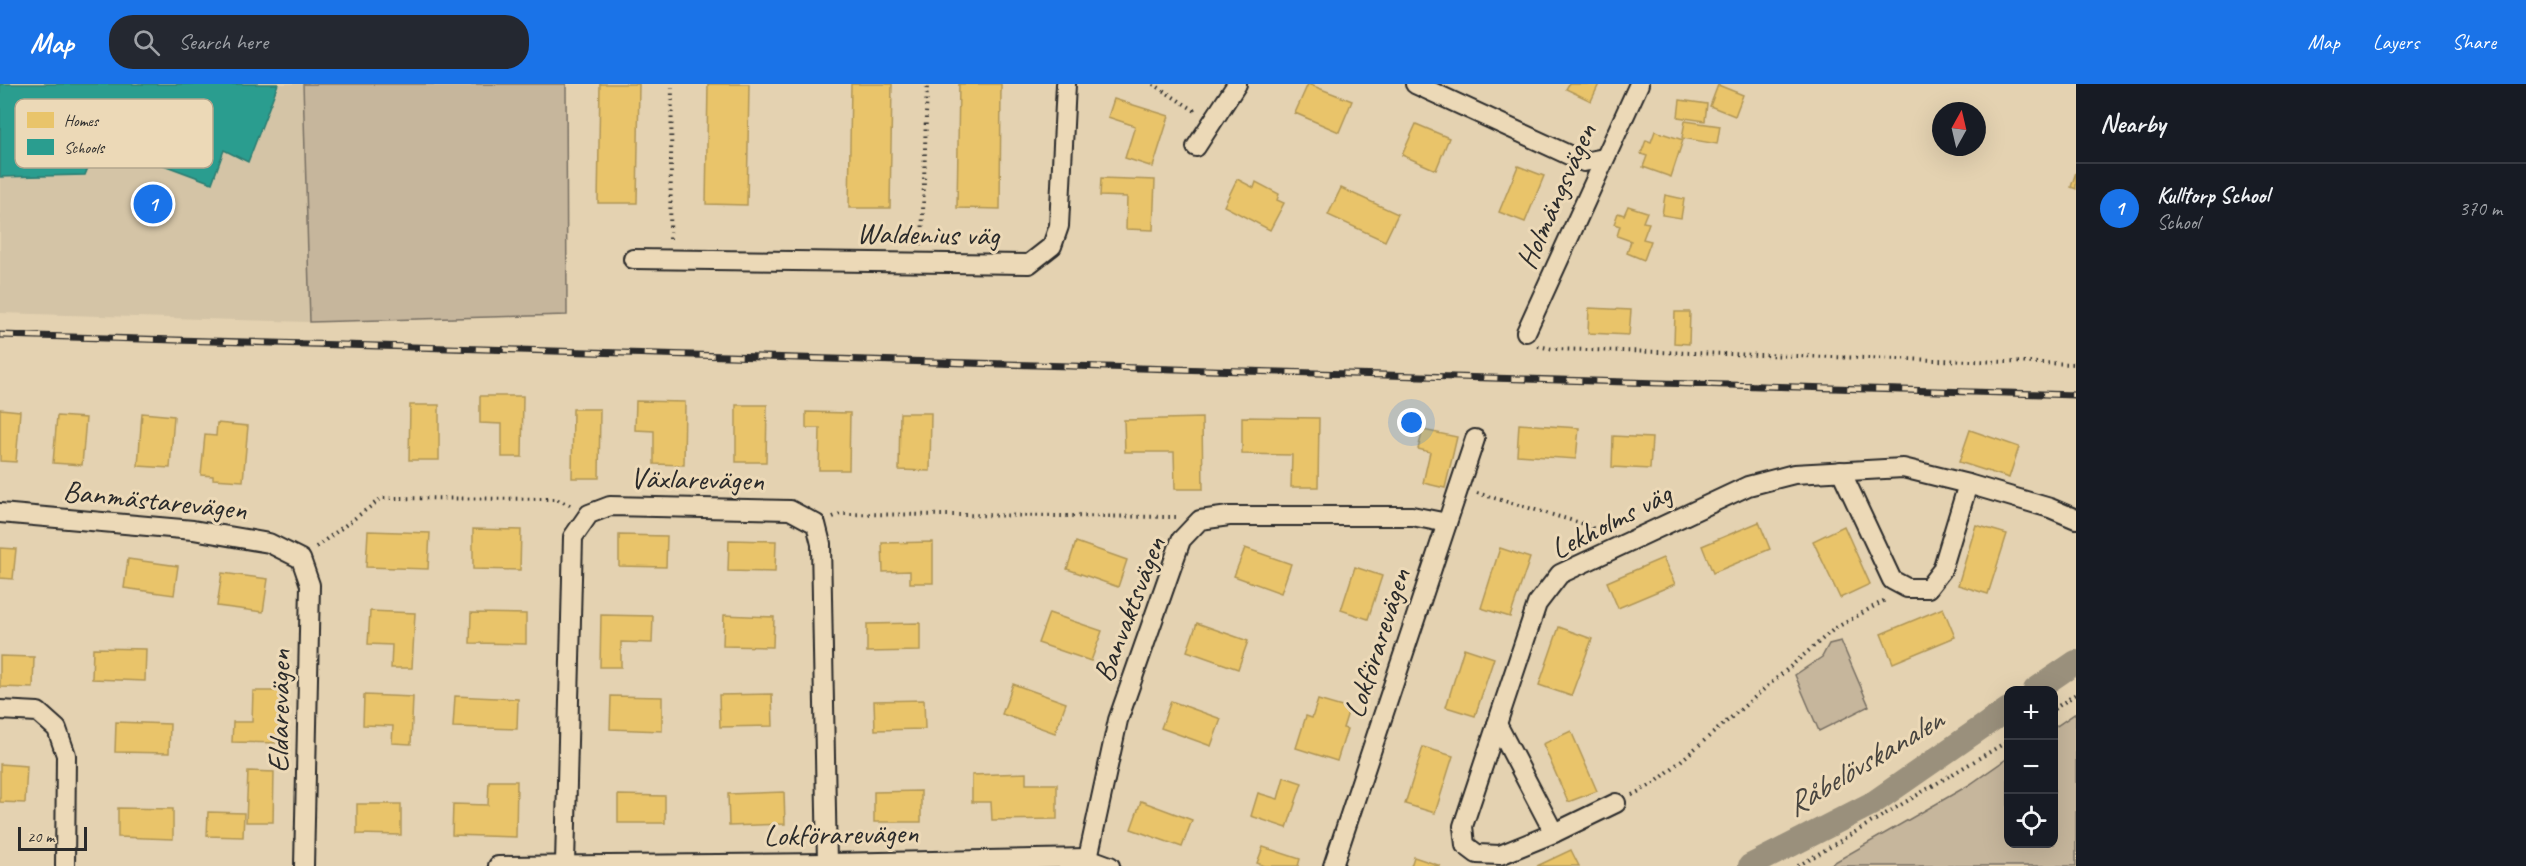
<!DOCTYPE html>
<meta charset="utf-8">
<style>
body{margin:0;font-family:Caveat,sans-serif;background:#242831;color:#f1f3f6}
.controls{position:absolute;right:18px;bottom:18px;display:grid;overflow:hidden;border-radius:12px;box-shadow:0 6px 24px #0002}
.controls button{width:54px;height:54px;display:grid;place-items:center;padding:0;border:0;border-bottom:2px solid #363941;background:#171b24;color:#f1f3f6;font:30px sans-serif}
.compass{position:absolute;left:1932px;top:18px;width:54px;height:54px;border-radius:50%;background:#171b24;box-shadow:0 6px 24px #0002;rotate:8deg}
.scale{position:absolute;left:18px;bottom:15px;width:69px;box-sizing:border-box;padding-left:6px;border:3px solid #2b2b2b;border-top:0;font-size:16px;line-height:21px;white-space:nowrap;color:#2b2b2b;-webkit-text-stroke:4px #ecd9b7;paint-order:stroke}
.you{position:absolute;left:1412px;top:339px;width:21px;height:21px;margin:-15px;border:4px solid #fff;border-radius:50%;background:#1a73e8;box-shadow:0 0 0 9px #1a73e833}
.badge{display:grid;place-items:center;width:39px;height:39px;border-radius:50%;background:#1a73e8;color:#fff;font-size:20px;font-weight:700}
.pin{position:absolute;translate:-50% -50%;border:3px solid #fff;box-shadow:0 2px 6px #0006}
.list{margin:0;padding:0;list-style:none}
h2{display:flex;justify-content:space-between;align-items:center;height:78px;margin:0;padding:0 24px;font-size:26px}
h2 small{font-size:20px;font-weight:400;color:#9ea1a6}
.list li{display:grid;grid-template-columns:39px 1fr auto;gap:18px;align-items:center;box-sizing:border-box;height:90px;padding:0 24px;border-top:2px solid #363941}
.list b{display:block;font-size:22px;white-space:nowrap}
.list p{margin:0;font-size:20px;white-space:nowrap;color:#9ea1a6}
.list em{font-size:20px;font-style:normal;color:#9ea1a6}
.icon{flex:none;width:33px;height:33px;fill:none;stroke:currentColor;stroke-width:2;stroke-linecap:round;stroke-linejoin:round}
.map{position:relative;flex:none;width:2076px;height:782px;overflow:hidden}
header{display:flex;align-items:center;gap:36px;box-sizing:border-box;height:84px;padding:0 30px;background:#1a73e8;color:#fff}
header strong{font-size:28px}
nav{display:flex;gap:33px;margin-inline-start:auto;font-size:21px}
.search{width:420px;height:54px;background:#242831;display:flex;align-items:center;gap:15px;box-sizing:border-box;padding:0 21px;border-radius:24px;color:#9ea1a6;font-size:22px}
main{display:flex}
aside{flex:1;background:#171b24}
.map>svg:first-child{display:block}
</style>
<header>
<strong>Map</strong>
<div class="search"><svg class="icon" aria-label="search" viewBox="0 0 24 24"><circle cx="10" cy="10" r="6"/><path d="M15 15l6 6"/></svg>Search here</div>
<nav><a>Map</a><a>Layers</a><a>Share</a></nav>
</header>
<main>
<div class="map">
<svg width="2076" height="782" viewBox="0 0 2076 782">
<rect width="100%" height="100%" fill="#e4d2b1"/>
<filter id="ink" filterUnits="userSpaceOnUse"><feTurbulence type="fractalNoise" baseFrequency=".0167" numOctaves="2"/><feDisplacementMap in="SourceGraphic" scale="12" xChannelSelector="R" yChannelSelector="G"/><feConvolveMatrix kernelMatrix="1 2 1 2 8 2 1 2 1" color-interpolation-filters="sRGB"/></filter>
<g filter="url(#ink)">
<polygon fill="#d4c4a6" points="0,0 302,0 310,238 0,229"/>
<g fill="#c6b69c" stroke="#787064" stroke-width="1.5">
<polygon points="303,0 566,0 567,231 310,238"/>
<polygon points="1841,557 1869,622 1819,647 1795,591 1822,573 1829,560"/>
<polygon points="2076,629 2076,782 1828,782 1969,701 2008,674 2008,760 2054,760 2054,644"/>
</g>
<g fill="#e9c46a" stroke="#b09657" stroke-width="1.5">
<polygon points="600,0 639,0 637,119 598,119"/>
<polygon points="708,0 749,0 747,121 706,120"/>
<polygon points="851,0 892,0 890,124 849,124"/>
<polygon points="959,0 1001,0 1000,125 957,124"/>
<polygon points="1308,0 1352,17 1339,48 1295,29"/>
<polygon points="1569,0 1599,0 1591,17 1566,5"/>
<polygon points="1718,1 1743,11 1735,32 1710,22"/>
<polygon points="1114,15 1169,32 1153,83 1125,74 1135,42 1108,33"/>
<polygon points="1680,16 1707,20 1705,37 1678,33"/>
<polygon points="1685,37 1720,42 1717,60 1682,54"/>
<polygon points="1416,40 1449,54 1436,86 1402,71"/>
<polygon points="1655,47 1683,56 1671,93 1643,83 1647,72 1641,70 1646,56 1651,58"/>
<polygon points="1518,82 1544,92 1525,138 1499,128"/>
<polygon points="2076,88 2076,105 2071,103"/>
<polygon points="1101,94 1155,96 1153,146 1126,145 1127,113 1100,112"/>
<polygon points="1237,95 1254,104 1256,98 1279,110 1277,116 1284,119 1270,146 1224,122"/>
<polygon points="1341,104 1398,130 1385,157 1328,131"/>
<polygon points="1665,111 1684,115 1681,134 1662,131"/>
<polygon points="1628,122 1647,128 1643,138 1649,139 1643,155 1651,157 1644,176 1627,169 1631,157 1617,152 1620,142 1614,140 1618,129 1624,131"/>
<polygon points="1589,224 1631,226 1629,251 1588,249"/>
<polygon points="1675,228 1690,228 1689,260 1674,259"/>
<polygon points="480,312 523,312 522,373 502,373 502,340 480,339"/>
<polygon points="636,317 685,318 684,381 654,380 654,347 635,346"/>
<polygon points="410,321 439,321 439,376 409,376"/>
<polygon points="736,321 767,321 766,378 736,378"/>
<polygon points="0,325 20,327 16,378 0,377"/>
<polygon points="573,325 600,325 599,394 572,394"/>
<polygon points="806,328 850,329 849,386 819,386 820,344 806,344"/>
<polygon points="142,329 174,332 170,384 138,382"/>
<polygon points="900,329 931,329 930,387 899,386"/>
<polygon points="57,332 86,334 82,381 53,379"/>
<polygon points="1242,333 1319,334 1318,403 1291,403 1292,371 1242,370"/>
<polygon points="1202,334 1203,405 1175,405 1174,368 1125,368 1124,336"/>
<polygon points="217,339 248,342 243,397 213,395 213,392 201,391 205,351 216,352"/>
<polygon points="1519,340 1579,344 1576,375 1517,371"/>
<polygon points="1423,346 1457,353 1445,404 1423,399 1430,368 1418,365"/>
<polygon points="1970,346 2019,363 2009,394 1959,378"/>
<polygon points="1613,352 1652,354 1650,385 1612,383"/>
<polygon points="1759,438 1770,465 1713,489 1702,462"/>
<polygon points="1976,441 2007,450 1988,510 1958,501"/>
<polygon points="1844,442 1870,500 1840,514 1813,457"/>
<polygon points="473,445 521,446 520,486 473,485"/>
<polygon points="368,447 430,449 428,485 366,483"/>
<polygon points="619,451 667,452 666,483 619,482"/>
<polygon points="729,456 776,457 775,488 728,487"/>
<polygon points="933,458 933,499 910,499 910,487 883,488 882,459"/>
<polygon points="1076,458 1127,476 1118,503 1067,485"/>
<polygon points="0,464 16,465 13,495 0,494"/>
<polygon points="1245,464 1291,480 1281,509 1234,492"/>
<polygon points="1500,464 1530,474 1510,533 1481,524"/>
<polygon points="1663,474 1675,500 1618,524 1607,498"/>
<polygon points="128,475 178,482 174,511 124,504"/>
<polygon points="1355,483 1382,492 1368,535 1341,526"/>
<polygon points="222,489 268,495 263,528 217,522"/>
<polygon points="1943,524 1955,553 1893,579 1881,550"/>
<polygon points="370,527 415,529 412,584 391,584 392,561 368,560"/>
<polygon points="471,529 526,530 526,560 470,559"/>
<polygon points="1049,529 1102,547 1091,577 1038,559"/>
<polygon points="601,531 653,532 652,559 621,558 621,583 600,583"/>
<polygon points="724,531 774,533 773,563 723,562"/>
<polygon points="920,539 920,567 867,568 867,540"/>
<polygon points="1197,539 1248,557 1238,585 1187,567"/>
<polygon points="1559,543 1592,555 1571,612 1539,601"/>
<polygon points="93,564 146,565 145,597 92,595"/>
<polygon points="1464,564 1494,574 1475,632 1446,623"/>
<polygon points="0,572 34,573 33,604 0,603"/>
<polygon points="1013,600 1066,619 1055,649 1002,630"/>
<polygon points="253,607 282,607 281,659 232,658 233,638 252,638"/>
<polygon points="772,610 773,642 720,643 719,611"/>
<polygon points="364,611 413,613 411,660 392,659 393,642 363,641"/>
<polygon points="455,612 518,615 517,645 453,643"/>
<polygon points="611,612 662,613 662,647 610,645"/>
<polygon points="924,616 925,645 875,646 874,617"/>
<polygon points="1318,616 1349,625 1343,644 1347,645 1337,677 1296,664 1306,632 1312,634"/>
<polygon points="1171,617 1221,635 1211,662 1161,644"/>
<polygon points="116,638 170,640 169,669 115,668"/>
<polygon points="1571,647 1597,707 1568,718 1543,660"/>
<polygon points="1423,663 1453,672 1435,729 1405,720"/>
<polygon points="0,680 27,682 25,719 0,718"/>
<polygon points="248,687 274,688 273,738 246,738"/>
<polygon points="1026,689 1026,700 1057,700 1057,735 992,736 991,718 972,718 972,691"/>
<polygon points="1284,693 1302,699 1287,744 1251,732 1258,709 1278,715"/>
<polygon points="489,697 517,697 516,753 452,751 453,720 488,721"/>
<polygon points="921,707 921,738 874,738 874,708"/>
<polygon points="784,708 785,740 729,742 728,710"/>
<polygon points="618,711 665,712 665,739 618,739"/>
<polygon points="1141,717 1192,736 1182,763 1131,745"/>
<polygon points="357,720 401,720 401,751 357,750"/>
<polygon points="118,724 173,725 173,755 118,753"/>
<polygon points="208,728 244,729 243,753 207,752"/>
<polygon points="1263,763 1300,775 1298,782 1265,782 1257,779"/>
<polygon points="1571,766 1579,782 1537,782"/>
<polygon points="1414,773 1441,782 1411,782"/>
</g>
<polygon fill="#2a9d8f" stroke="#2a7b71" stroke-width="1.5" points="0,0 278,0 248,78 224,66 212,99 99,57 85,91 0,93"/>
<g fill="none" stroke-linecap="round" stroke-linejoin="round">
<g stroke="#9a907c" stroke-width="24">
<polyline points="2035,606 2076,578"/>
<polyline points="1750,782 1873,719 2008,625"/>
</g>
<defs>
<g id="street">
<polyline points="1415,0 1584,78 1604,74"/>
<polyline points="1196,63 1237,0"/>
<polyline points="633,175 1029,180 1052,162 1059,142 1066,0"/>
<polyline points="1526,248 1639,0"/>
<polyline points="1841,387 1892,496 1907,504 1928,504 1942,486 1968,400"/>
<polyline points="0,429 193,446 269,459 301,475 310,501 304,782"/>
<polyline points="0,626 38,628 57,645 66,671 65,782"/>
<polyline points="1497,640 1554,749"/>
<polyline points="1616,719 1554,749 1500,771 1477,770 1465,761 1463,742 1537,520 1560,490 1748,402 1794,390 1903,384 1968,400 2050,424 2076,435"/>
<polyline points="1088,774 1118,636 1181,456 1200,436 1229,432 1412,432 1447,439"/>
<polyline points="565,780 573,453 589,430 610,422 790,426 816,440 821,460 827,779"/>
<polyline points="498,782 827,779 1088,774 1110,782"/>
<polyline points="1333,782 1475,355"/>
</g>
</defs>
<use href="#street" stroke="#2b2b2b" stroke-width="22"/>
<g stroke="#2b2b2b" stroke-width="4" stroke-dasharray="1.5 4.5" stroke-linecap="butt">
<polyline points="1153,0 1197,28"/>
<polyline points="670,155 672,0"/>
<polyline points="922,161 927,0"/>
<polyline points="1538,262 1553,265 2076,280"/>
<polyline points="1477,409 1591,442 1597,452"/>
<polyline points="833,433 840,430 1176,433"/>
<polyline points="316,463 382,414 556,415 572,422"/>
<polyline points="2054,625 2076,610"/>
<polyline points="1632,711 1655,699 1834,545 1887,515"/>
<polyline points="1798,782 2008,657"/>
</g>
<use href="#street" stroke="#ecd9b7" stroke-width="18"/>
<defs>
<polyline id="rail" points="0,251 2076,311"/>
</defs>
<use href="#rail" stroke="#2b2b2b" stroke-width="7"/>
<use href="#rail" stroke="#ecd9b7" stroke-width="4.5" stroke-dasharray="14" stroke-linecap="butt"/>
</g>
</g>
<g text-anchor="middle" stroke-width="6" stroke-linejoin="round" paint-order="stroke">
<g font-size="30" fill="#2b2b2b" stroke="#ecd9b7">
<text transform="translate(1556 112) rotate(-66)" y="10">Holmängsvägen</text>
<text transform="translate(928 150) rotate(1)" y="10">Waldenius väg</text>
<text transform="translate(697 395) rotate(1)" y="10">Växlarevägen</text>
<text transform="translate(155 416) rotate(6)" y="10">Banmästarevägen</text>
<text transform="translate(1611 437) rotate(-27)" y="10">Lekholms väg</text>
<text transform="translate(1129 525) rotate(-69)" y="10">Banvaktsvägen</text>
<text transform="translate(1377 559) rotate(-72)" y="10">Lokförarevägen</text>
<text transform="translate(279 627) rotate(-89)" y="10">Eldarevägen</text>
<text transform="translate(841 750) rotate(-1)" y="10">Lokförarevägen</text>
</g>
<g font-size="32" font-style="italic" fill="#47443f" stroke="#ecd9b7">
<text transform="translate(1864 678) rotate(-31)" y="11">Råbelövskanalen</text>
</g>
</g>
<rect x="15" y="15" width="198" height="69" rx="9" fill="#ecd9b7" stroke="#b2a58d" stroke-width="1.5"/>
<rect x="27" y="28" width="27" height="16" fill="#e9c46a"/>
<rect x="27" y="55" width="27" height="16" fill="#2a9d8f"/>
<g font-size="16" fill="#2b2b2b">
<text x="64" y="42">Homes</text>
<text x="64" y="69">Schools</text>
</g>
</svg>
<div class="controls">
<button>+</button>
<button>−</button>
<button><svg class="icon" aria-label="locate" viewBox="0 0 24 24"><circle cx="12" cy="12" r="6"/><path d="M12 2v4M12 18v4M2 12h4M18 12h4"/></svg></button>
</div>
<svg class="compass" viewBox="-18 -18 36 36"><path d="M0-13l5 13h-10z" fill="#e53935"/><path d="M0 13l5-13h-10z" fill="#9ea1a6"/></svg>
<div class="scale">20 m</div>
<div class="you"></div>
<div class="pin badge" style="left:153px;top:120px">1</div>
</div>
<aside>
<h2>Nearby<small></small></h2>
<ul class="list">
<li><span class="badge">1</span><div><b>Kulltorp School</b><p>School</p></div><em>370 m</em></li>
</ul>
</aside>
</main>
